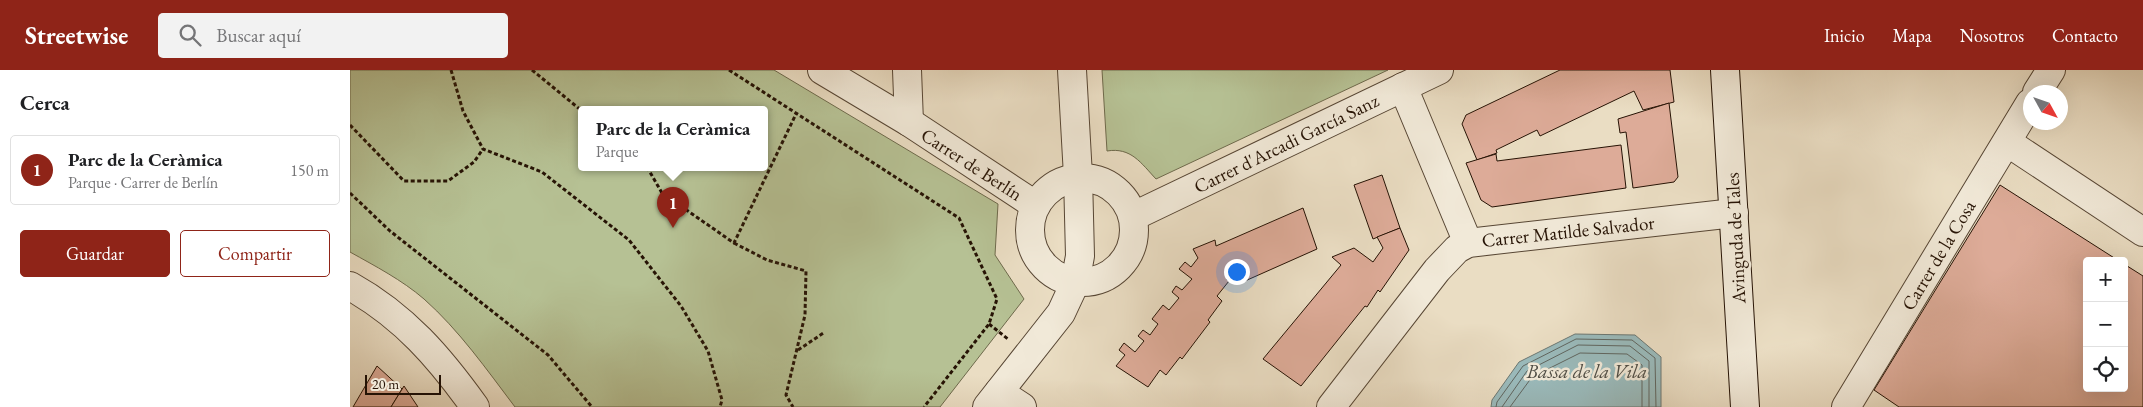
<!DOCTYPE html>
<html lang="es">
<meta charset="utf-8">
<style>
body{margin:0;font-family:"EB Garamond",serif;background:#f2f2f2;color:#202124}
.controls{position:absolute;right:15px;bottom:15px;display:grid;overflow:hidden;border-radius:5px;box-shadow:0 5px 20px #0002}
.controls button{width:45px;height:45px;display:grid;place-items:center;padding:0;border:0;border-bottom:1px solid #e0e0e0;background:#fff;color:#202124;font:25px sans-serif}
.compass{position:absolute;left:1673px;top:15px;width:45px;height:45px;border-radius:50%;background:#fff;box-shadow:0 5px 20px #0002;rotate:130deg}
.scale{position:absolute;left:15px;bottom:12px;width:76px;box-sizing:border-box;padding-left:5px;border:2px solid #261305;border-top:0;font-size:14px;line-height:18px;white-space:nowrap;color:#261305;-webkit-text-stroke:4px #f1e9d8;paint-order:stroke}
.you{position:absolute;left:886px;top:201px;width:18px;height:18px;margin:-12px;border:4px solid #fff;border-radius:50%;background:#1a73e8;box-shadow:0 0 0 8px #1a73e833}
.badge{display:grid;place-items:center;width:32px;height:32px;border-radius:50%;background:#8f2418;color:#fff;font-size:16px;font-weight:700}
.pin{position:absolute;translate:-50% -41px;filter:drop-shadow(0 1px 2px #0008)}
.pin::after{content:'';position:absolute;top:26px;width:18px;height:15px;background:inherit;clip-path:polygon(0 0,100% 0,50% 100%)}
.popup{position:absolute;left:228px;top:36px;width:190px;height:65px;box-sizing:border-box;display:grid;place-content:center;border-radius:5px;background:#fff;filter:drop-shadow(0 1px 4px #0005);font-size:16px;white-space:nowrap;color:#757577}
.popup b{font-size:19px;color:#202124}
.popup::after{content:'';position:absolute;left:50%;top:100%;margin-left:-10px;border:10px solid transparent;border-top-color:#fff}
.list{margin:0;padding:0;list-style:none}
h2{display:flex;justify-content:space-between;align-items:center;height:65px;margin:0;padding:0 20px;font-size:21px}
h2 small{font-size:16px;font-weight:400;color:#757577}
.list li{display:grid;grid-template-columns:32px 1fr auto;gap:15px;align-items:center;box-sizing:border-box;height:70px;margin:0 10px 10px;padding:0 10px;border:1px solid #e0e0e0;border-radius:5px}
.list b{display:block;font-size:19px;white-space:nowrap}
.list p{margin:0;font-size:16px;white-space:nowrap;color:#757577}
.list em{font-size:16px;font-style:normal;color:#757577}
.actions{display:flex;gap:10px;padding:15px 20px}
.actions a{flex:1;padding:11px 0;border:1px solid #8f2418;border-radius:5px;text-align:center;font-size:18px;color:#8f2418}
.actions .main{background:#8f2418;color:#fff}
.icon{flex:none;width:28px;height:28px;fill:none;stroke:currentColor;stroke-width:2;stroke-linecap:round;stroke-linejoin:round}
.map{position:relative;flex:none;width:1793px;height:337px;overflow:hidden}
header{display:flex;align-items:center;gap:30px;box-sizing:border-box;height:70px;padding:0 25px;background:#8f2418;color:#fff}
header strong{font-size:24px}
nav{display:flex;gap:28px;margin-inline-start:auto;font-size:18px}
.search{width:350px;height:45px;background:#f2f2f2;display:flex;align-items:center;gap:12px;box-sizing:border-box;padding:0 18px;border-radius:5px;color:#757577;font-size:19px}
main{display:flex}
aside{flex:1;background:#fff}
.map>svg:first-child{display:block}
</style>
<header>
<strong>Streetwise</strong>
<div class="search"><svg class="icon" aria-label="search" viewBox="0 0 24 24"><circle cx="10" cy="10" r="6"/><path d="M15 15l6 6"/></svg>Buscar aquí</div>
<nav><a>Inicio</a><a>Mapa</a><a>Nosotros</a><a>Contacto</a></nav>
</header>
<main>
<aside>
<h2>Cerca<small></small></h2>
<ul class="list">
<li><span class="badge">1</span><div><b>Parc de la Ceràmica</b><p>Parque · Carrer de Berlín</p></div><em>150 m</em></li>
</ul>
<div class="actions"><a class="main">Guardar</a><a>Compartir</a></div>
</aside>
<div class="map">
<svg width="1793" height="337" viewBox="0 0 1793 337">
<rect width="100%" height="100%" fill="#eaddc3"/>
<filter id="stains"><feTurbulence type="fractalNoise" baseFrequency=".004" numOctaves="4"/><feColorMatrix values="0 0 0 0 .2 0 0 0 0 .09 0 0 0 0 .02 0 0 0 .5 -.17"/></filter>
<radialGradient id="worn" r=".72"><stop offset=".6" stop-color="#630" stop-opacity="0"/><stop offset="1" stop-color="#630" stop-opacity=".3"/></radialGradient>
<g fill="#b6c194" stroke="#6e6a4c" fill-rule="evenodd">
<path d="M0,0H424L648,134L645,185L674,229L590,337H165C137,300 109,260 74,229C52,210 25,196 0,182ZM414,39V97H232V39Z"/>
<path d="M752,0H1038L806,109C791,93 781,77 757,81Z"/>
</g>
<polygon fill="#9ababb" stroke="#6c7772" points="1225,264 1285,265 1311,287 1311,337 1141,337 1142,330 1169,292"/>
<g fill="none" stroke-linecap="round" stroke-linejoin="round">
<g stroke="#606660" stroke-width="1">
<polyline points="1146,337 1147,332 1173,296 1226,269 1282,270 1305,288 1306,337"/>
<polyline points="1152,337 1177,301 1228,275 1280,276 1299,291 1299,337"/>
<polyline points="1160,337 1182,307 1230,283 1277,284 1292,295 1292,337"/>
</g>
</g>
<g fill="#ddab98" stroke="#261305">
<polygon points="1210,0 1320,0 1324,32 1293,40 1284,21 1190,66 1187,60 1146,80 1147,83 1127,90 1112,54 1116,45"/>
<polygon points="1319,33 1328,107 1324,112 1283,118 1276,62 1270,63 1268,49"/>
<polygon points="1271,75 1276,118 1142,137 1131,130 1116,93 1146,84 1147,91"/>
<polygon points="1032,105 1050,158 1023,169 1004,115"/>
<polygon points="1650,115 1769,191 1737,191 1737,318 1774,318 1774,194 1793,206 1793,337 1549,337 1524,320"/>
<polygon points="953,138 967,179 895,211 892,204 876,209 879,211 867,226 872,231 858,250 860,252 832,289 830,287 816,305 810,300 798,317 766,296 775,285 769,280 774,273 785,282 794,271 788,266 793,260 800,265 808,254 802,249 813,235 819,240 829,228 822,222 826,216 832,220 842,209 829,199 835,192 841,197 848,188 843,179 865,170 866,176"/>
<polygon points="1050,158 1059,180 1030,222 1028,220 1017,237 1015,236 951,316 913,289 991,195 982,187 1004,178 1023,192 1033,178 1027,167"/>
<polygon points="27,296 52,319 41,337 3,337"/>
<polygon points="54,316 68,337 41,337"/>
</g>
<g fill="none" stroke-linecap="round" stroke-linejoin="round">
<defs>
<g id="street">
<polyline points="472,0 559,52 685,135"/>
<polyline points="557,0 559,52"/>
<polyline points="1053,17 1118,173"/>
<polyline points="1687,22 1701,0"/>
<polyline points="1657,72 1793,162"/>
<circle cx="732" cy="160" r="52"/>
<polyline points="784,146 1089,0"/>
<path d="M0,216C54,246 90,288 125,337"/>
<polyline points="649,322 672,337"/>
<polyline points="637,337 711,243 725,213 730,186 728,106 722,0"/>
<polyline points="981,337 1087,200 1107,179 1118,173 1384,143"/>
<polyline points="1496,337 1680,33"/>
</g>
<polyline id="secondary" points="1375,0 1395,337"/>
</defs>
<use href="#street" stroke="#574634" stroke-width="30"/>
<use href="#secondary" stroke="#261305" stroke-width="30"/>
<g stroke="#261305" stroke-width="3" stroke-dasharray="4 2.5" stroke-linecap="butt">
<polyline points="101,0 113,41 133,79 192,102 279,170 331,236 358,281 372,330 370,337"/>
<polyline points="182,0 232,41"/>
<polyline points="379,0 609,148 647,229 639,254 574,337"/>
<polyline points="0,55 54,111 98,111 124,92 133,79"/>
<polyline points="297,97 312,123 384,173 446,44"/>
<polyline points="0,123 40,161 198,285 242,337"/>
<polyline points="384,173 417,190 456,201 455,245 436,325 443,337"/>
<polyline points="639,254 658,269"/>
<polyline points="448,280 475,262"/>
</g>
<use href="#street" stroke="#f1e9d8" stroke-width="28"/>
<use href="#secondary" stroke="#f1e9d8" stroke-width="28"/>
</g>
<g text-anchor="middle" stroke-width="5" stroke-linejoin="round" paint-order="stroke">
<g font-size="19" fill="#261305" stroke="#f1e9d8">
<text transform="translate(936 73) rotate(-26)" y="7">Carrer d'Arcadi García Sanz</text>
<text transform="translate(622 94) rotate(33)" y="7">Carrer de Berlín</text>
<text transform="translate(1218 161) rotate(-6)" y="7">Carrer Matilde Salvador</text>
<text transform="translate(1385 168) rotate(-93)" y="7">Avinguda de Tales</text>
<text transform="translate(1588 185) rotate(-59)" y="7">Carrer de la Cosa</text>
</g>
<g font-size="20" font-style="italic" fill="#4f4d45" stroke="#f1e9d8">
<text x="1237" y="308">Bassa de la Vila</text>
</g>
</g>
<rect width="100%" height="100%" filter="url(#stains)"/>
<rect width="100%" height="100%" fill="url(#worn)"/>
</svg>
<div class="controls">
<button>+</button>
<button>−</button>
<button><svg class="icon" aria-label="locate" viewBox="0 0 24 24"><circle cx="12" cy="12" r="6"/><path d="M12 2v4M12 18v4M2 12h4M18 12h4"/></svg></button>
</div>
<svg class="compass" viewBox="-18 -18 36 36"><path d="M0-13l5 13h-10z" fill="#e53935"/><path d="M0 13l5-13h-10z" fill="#757577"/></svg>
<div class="scale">20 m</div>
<div class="you"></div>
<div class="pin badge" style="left:323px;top:158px">1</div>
<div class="popup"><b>Parc de la Ceràmica</b>Parque</div>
</div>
</main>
